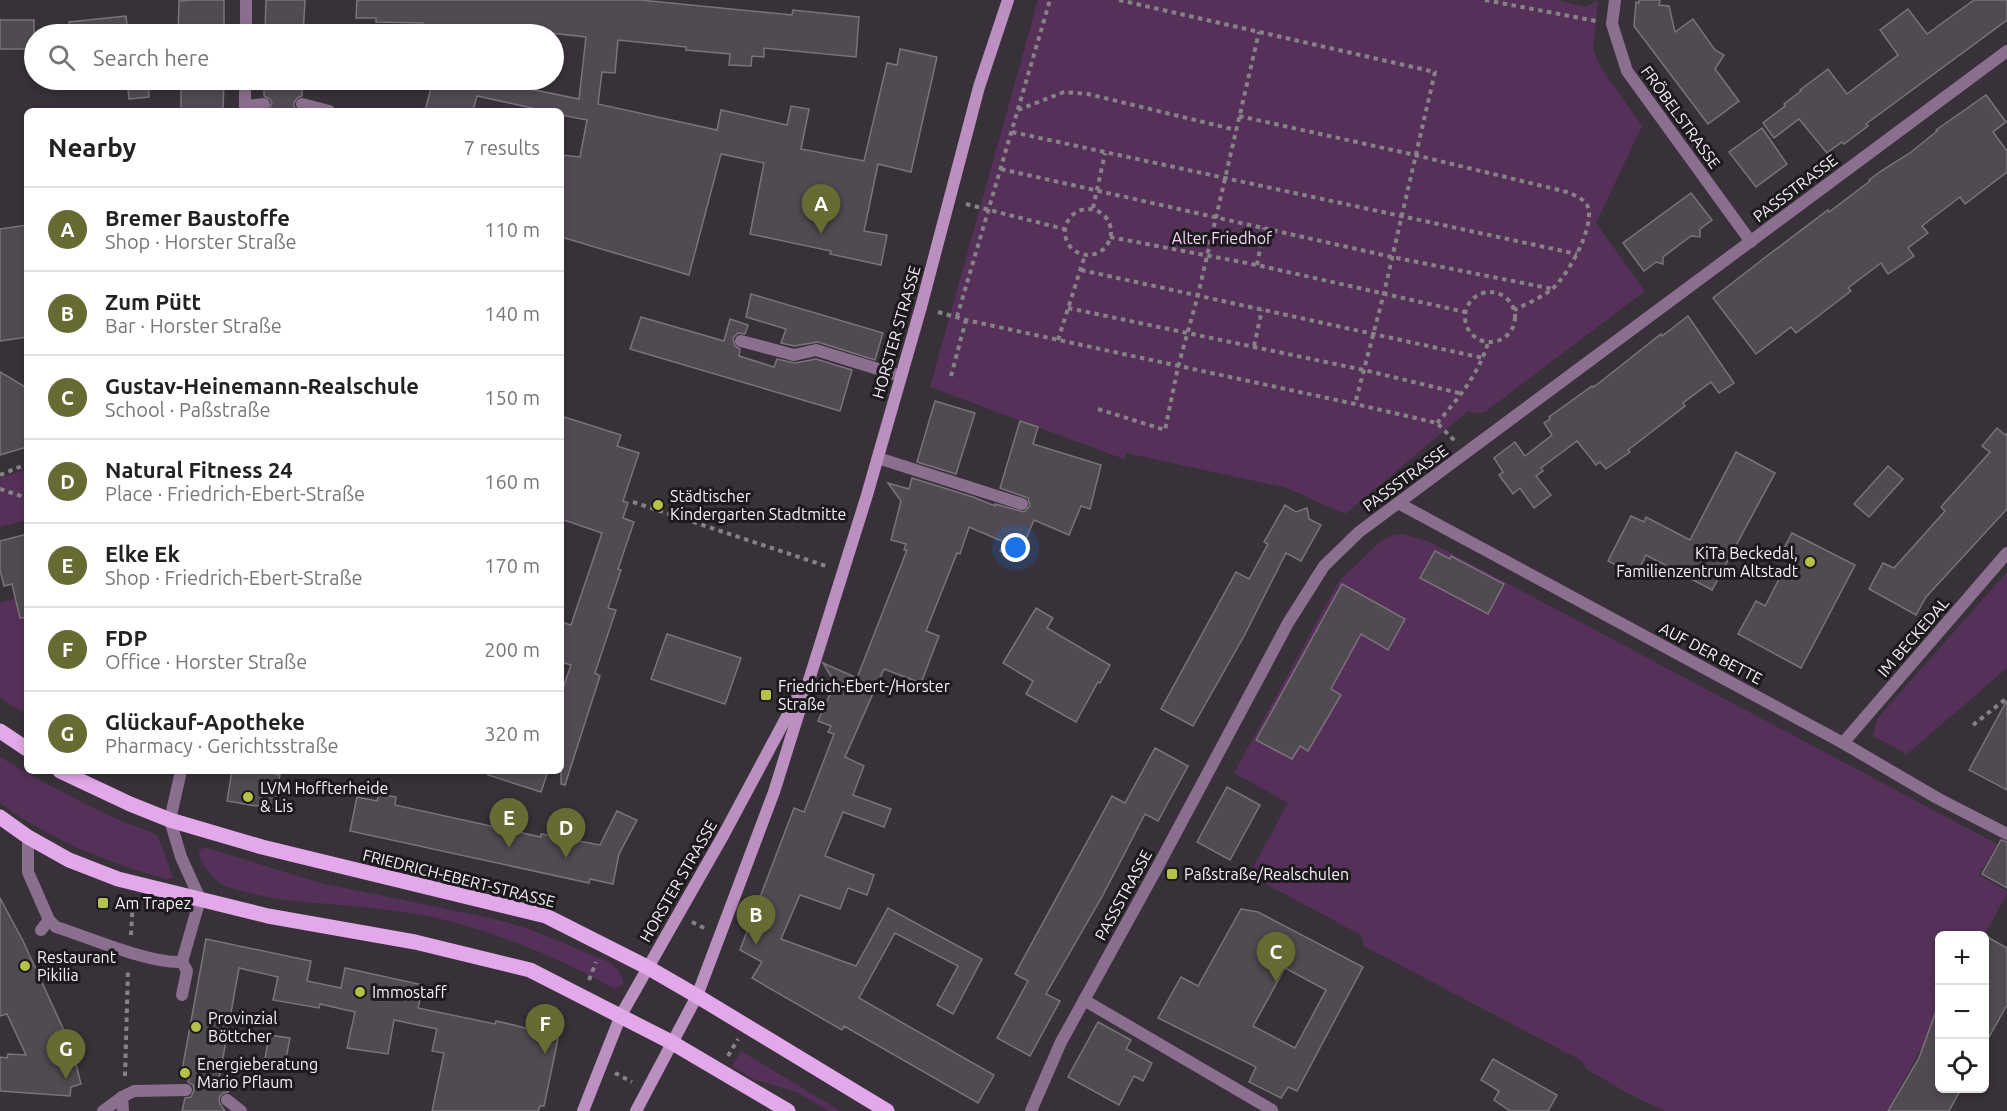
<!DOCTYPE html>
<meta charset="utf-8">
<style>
body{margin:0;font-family:Ubuntu,sans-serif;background:#f6f6f6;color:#222}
.controls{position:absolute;right:18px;bottom:18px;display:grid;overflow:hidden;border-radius:9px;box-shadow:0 3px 9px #0003}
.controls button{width:54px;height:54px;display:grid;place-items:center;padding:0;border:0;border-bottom:2px solid #e0e0e0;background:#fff;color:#222;font:30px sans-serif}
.you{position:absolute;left:1016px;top:548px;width:21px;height:21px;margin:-15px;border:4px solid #fff;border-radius:50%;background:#1a73e8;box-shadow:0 0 0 9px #1a73e833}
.badge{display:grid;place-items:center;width:39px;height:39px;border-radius:50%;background:#666a33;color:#fff;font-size:20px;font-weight:700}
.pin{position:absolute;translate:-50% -50px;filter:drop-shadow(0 2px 3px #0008)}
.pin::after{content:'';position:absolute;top:32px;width:21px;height:18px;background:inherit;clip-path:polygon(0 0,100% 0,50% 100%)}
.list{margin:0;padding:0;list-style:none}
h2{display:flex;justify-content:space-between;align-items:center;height:78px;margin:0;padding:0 24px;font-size:26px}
h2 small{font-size:20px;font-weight:400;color:#767676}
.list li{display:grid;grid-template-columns:39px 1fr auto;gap:18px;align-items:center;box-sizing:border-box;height:84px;padding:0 24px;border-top:2px solid #e0e0e0}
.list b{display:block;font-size:22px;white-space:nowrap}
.list p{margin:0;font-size:20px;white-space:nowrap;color:#767676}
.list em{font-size:20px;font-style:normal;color:#767676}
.icon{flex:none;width:33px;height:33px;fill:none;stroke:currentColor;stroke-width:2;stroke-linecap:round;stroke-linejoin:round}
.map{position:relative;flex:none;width:2007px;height:1111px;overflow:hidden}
.search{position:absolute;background:#fff;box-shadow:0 3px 9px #0003;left:24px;top:24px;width:540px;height:66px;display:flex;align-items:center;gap:15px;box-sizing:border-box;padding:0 21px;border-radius:33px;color:#767676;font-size:22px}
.panel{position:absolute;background:#fff;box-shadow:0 3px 9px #0003;left:24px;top:108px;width:540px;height:666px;border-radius:9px}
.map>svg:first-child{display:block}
</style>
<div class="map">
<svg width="2007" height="1111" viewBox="0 0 2007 1111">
<rect width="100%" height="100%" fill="#383139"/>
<g fill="#553159">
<polygon points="1038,0 1556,0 1586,7 1598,0 1593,49 1600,66 1642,126 1596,223 1645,291 1485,412 1473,413 1468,411 1345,514 1287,488 1126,453 1124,459 930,387"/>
<polygon points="27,469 27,523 23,521 0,527 0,478"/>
<polygon points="1403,534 1430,542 1997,844 1979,875 2007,891 2007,894 1984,935 1940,936 1939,1016 1887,1111 1665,1111 1631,1095 1586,1069 1582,1061 1364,946 1361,935 1249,875 1288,803 1234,773 1339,581 1381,541 1394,535"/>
<polygon points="2007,572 2007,668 1907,754 1873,736 1877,719"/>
<polygon points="27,595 27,715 0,698 0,603"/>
<path d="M0,757C37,779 75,800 115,818C129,825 145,828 158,836L173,878L167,879C105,862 53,841 0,803Z"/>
<path d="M204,847L321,883L495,919L532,930L609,962L619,971L624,983L615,989C559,958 500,933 437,918C412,913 386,909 360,907C319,902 278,903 239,890C233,888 226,887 221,884C212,877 199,862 199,851Z"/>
<polygon points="741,1051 840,1111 829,1111 797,1092 753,1079 732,1066"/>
</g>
<g fill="#514a52" stroke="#7b737c" stroke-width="1.5" fill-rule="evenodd">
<polygon points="192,0 224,0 224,34 178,34 179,1"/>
<polygon points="266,0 305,0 303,34 265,34"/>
<polygon points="357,0 640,0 792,15 793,10 859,17 856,57 764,48 764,57 752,56 751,66 729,65 730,54 686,50 686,47 618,40 615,73 602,72 598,104 717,130 721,110 787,125 791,106 809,109 801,149 864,161 887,63 897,65 900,49 937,57 911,172 878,164 864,231 887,235 881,265 830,254 831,251 750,234 764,163 721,154 689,275 561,237 561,155 580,157 587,120 561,115 561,111 545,111 477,96 473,111 425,111 433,80 486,80 579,99 586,37 505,28 504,34 422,34 423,23 376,22 376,18 356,18"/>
<polygon points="1639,0 1660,0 1659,5 1669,6 1675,32 1693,19 1715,50 1724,55 1715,69 1739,101 1708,124 1634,26 1636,2 1639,3"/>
<polygon points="1974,0 2007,0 2007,20 1866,124 1868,126 1844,144 1842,142 1827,153 1799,119 1774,138 1763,123 1785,106 1784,104 1801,91 1800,90 1828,69 1847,94 1898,55 1880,30 1908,9 1927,34"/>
<polygon points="126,16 128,34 70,34 69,22"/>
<rect x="0" y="20" width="34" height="29"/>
<polygon points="127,80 148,80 149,97 129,99"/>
<polygon points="181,80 224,80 223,111 181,111"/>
<polygon points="264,80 302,80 302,96 297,98 294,103 294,107 298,111 268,111 272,103 270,99 264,96"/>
<polygon points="1986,95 2006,122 1993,132 2007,151 2007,172 1965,204 1960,197 1922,226 1928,233 1908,248 1914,256 1888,274 1881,263 1848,288 1851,291 1796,333 1791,327 1756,354 1713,298 1767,256 1828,210 1829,212 1870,181 1869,180 1881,171 1910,153 1937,131 1936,130"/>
<polygon points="1762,128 1787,164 1756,187 1729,152"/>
<polygon points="1691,193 1712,220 1700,229 1700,237 1691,236 1663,257 1663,264 1656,262 1644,271 1623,243"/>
<polygon points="27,225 27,337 0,341 0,229"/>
<polygon points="751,294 883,333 875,360 818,342 794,346 781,343 786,329 746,317"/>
<polygon points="1688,316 1734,383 1719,393 1711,382 1683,403 1685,406 1628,450 1630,452 1606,469 1600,462 1596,465 1577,441 1541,468 1543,471 1536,476 1551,495 1534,508 1520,488 1513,494 1499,475 1503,472 1494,458 1515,442 1525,456 1552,435 1544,423 1550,419 1549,417 1592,386 1593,387 1599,383 1661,334 1662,336"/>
<polygon points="641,317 724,341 730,319 748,325 745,334 738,333 733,338 735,346 740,349 739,356 774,367 777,359 795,363 816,359 852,370 840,411 630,349"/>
<polygon points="0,372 27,388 27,447 0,455"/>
<polygon points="935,401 975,413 956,474 917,462"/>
<polygon points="561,416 621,435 617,446 639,453 623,501 628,503 623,518 634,522 618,569 621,570 608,608 616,610 595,673 600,676 565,785 561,784 561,694 571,665 561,662 561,622 571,625 602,533 561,519"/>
<polygon points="1020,421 1038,427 1033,444 1101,465 1090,509 1081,506 1069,535 1034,520 1018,558 1000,551 1004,542 969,527 960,554 957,553 926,631 939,636 921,683 884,669 845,757 864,766 853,795 891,809 884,827 843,812 825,856 874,875 867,895 848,888 840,909 800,895 781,939 856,966 888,908 982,959 953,1014 937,1005 958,966 895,933 859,998 994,1075 978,1103 844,1026 842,1030 752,978 762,962 740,950 794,808 804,812 834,734 828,732 831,726 818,721 835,683 823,663 857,678 907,550 904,550 906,544 891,540 901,501 888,483 909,489 912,478 973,497 995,506 995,504 1024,512 1030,506 1028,498 1000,488"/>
<polygon points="1997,428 2005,435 2007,433 2007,509 1926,597 1916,615 1869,589 1883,563 1894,568 1945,511 1941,507 1990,452 1982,446"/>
<polygon points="1736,452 1775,473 1712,590 1646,555 1636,575 1608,561 1631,516 1644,522 1646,517 1690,540"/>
<polygon points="1888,466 1903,479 1869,517 1854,504"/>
<polygon points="1285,505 1296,512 1307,508 1309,519 1321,525 1301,561 1286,553 1244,636 1193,726 1161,709 1236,572 1249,579 1268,544 1264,542"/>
<polygon points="1792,533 1855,565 1801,668 1738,634 1756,601 1765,606 1789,560 1780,556"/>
<polygon points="27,534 27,617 20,618 12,584 4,586 0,570 0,541"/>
<polygon points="1435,551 1450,559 1451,556 1504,584 1488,614 1420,578"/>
<polygon points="1342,584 1405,619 1388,650 1361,634 1331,689 1341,695 1308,751 1300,746 1292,759 1256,740"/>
<polygon points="1036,608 1053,618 1047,628 1110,665 1100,683 1098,682 1076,722 1026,694 1033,681 1003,663"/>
<polygon points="667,634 741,658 725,704 651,679"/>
<polygon points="2007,700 2007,790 1969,770"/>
<polygon points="1155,748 1188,766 1158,821 1145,814 1103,895 1046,994 1060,1001 1030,1056 997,1038 1028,981 1015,974 1112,796 1125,803"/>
<polygon points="232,771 270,771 270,773 280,775 274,809 227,801"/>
<polygon points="488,771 548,771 541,792 488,775"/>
<polygon points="1227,787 1260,805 1230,860 1197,842"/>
<polygon points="379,794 396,797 395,805 541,837 541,834 600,845 617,811 637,820 619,854 613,884 590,879 589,883 350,831 357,797 377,801"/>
<polygon points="2001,840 2007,842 2007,888 1982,874"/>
<polygon points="0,898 23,941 72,1048 81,1084 71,1087 70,1096 0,1091 0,1057 7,1058 8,1054 26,1055 7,1014 0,1016"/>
<path d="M1241,909L1258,912L1363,967L1297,1091L1288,1087L1281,1098L1249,1082L1256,1067L1158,1018L1181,977L1198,986ZM1285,968L1326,990L1295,1048L1253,1026Z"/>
<polygon points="1984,935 2007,948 2007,1005 1984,1046"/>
<polygon points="206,939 311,961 307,981 341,988 345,968 423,985 418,1008 495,1024 496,1021 514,1025 540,1032 540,1035 558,1039 544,1106 540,1106 538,1111 432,1111 444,1053 432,1051 437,1029 394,1020 388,1054 347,1048 355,1012 320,1004 319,1008 273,1000 278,977 239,968 218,1085 229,1087 228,1092 223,1093 219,1098 220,1104 225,1111 182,1111 185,1098 191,1097 194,1090 193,1085 188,1082 189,1078 181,1076"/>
<polygon points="1937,1008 1940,1008 1940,1089 1961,1089 1949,1111 1888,1111 1919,1058"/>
<polygon points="1098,1022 1131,1040 1126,1049 1152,1063 1143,1081 1134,1076 1119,1105 1068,1077"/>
<polygon points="269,1035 290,1038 284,1069 264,1065"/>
<polygon points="1493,1059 1557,1095 1548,1111 1510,1111 1494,1100 1499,1091 1481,1080"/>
</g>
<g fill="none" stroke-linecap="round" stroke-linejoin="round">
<g stroke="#878188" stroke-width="4" stroke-dasharray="4.5 4.5" stroke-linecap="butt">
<polyline points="1119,0 1435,72 1384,293 1355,404"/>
<polyline points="1485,0 1596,21"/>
<polyline points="1018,110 1064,92 1088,94 1236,130"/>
<path d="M1239,116L1415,155L1567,192C1574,195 1583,198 1587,205C1597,224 1567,277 1552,289C1541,298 1526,304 1514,310"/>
<polyline points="1012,132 1577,254"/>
<polyline points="1001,169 1392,257 1553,289"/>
<polyline points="966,204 1064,229"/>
<polyline points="1093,208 1105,153"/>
<circle cx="1088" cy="232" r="23"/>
<polyline points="1110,237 1257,265 1465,312"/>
<polyline points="1257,265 1264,228"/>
<polyline points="1081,270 1483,358"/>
<circle cx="1490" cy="317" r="25"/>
<polyline points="1068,308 1364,370 1463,394"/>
<polyline points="938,312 966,320 1355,404 1437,423 1456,442"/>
<polyline points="957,317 1050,0"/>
<polyline points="1058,340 1085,255"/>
<polyline points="1254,346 1262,310"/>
<polyline points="951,376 966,320"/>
<polyline points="1098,409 1165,430 1178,367 1198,295 1259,32"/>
<path d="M1437,423C1458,399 1478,375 1488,343"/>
<polyline points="0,475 27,464"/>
<polyline points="0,489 27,498"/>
<polyline points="633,502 829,567"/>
<polyline points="1973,725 2007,698"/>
<polyline points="692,922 706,929"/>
<polyline points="131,935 133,901"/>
<polyline points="589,980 596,962"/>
<polyline points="728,1056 738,1039"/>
<polyline points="615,1073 632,1082"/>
<polyline points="125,1076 128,970"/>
</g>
<g stroke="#8b6f8e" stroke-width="12">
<polyline points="302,104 329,111"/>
<polyline points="245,106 264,104"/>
<polyline points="741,341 794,355 816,350 901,376"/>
<polyline points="878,458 1022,504"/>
<polyline points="1084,1000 1272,1110"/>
<polyline points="122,1097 134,1091 186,1090"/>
<polyline points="227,1100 241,1111"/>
</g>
<g stroke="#8b6f8e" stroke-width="12">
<polyline points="41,930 49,920"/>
<polyline points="182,962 187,971 182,995"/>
<polyline points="122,1097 123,1111"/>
</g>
<g stroke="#8b6f8e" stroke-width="12">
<polyline points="1615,0 1612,24 1627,71 1751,242"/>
<polyline points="246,34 246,0"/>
<polyline points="245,111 245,80"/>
<polyline points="1398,503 1843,743 1937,798 2007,834"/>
<polyline points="1843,743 2007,553"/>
<path d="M28,837V872L49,920L56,927C88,937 150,964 182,962L200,899L181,857L170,820L181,771"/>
<polyline points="103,1111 122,1097"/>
<polyline points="1031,1111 1061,1042 1157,868 1288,623 1324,566 1359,532 2007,51"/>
</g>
<g stroke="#bc8fc1" stroke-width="12">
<polyline points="583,1111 621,1015 724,834 801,690"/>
<polyline points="636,1111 697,996 774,792 867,495 921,307 979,87 1008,0"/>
</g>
<g stroke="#e2a8e9" stroke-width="15">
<polyline points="0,731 27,749"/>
<polyline points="60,771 130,804 170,820 262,847 546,916 647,967 697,996 887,1111"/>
<polyline points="0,817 28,837 69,860 118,879 268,916 415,942 530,970 671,1042 788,1111"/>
</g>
</g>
<g fill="#b8c147" stroke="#1d1a1e" stroke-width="2">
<circle cx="658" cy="505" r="6"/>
<circle cx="1810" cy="562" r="6"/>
<rect x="760" y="689" width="12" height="12" rx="3"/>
<circle cx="248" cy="797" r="6"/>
<rect x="1166" y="868" width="12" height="12" rx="3"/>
<rect x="97" y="897" width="12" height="12" rx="3"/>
<circle cx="25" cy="966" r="6"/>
<circle cx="360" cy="992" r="6"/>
<circle cx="196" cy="1027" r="6"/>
<circle cx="185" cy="1073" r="6"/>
</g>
<g text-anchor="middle" stroke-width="6" stroke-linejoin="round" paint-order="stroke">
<g font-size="16" fill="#f4f0f5" stroke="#1d1a1e">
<text transform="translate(1681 117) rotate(54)" y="6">FRÖBELSTRASSE</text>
<text transform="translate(1795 188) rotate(-37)" y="6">PASSSTRASSE</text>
<text transform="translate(896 332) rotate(-74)" y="6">HORSTER STRASSE</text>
<text transform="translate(1405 478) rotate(-36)" y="6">PASSSTRASSE</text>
<text transform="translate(1913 637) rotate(-49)" y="6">IM BECKEDAL</text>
<text transform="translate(1711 653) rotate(28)" y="6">AUF DER BETTE</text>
<text transform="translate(459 878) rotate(14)" y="6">FRIEDRICH-EBERT-STRASSE</text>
<text transform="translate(678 881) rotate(-60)" y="6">HORSTER STRASSE</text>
<text transform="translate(1123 895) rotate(-61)" y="6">PASSSTRASSE</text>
</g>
<g font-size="16" fill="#f4d2f8" stroke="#1d1a1e">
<text x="1222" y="244">Alter Friedhof</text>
</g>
<g font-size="16" fill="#f4f0f5" stroke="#1d1a1e" text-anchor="start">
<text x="670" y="502">Städtischer<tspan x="670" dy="18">Kindergarten Stadtmitte</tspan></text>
<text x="1798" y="559" text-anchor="end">KiTa Beckedal,<tspan x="1798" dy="18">Familienzentrum Altstadt</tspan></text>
<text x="778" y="692">Friedrich-Ebert-/Horster<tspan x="778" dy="18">Straße</tspan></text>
<text x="260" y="794">LVM Hoffterheide<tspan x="260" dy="18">&amp; Lis</tspan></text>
<text x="1184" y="880">Paßstraße/Realschulen</text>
<text x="115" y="909">Am Trapez</text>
<text x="37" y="963">Restaurant<tspan x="37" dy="18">Pikilia</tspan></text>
<text x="372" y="998">Immostaff</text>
<text x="208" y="1024">Provinzial<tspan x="208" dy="18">Böttcher</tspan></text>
<text x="197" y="1070">Energieberatung<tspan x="197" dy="18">Mario Pflaum</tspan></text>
</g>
</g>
</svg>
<div class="controls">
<button>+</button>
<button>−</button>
<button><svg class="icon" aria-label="locate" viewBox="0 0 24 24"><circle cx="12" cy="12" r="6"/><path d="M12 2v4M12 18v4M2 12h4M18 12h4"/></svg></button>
</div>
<div class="you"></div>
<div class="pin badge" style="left:821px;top:234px">A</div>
<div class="pin badge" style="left:756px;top:945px">B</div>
<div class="pin badge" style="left:1276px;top:982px">C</div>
<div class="pin badge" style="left:566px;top:858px">D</div>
<div class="pin badge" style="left:509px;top:848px">E</div>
<div class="pin badge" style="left:545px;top:1054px">F</div>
<div class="pin badge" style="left:66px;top:1079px">G</div>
<div class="search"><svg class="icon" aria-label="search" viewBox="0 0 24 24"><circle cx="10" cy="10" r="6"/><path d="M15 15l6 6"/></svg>Search here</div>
<section class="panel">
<h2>Nearby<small>7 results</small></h2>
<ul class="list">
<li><span class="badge">A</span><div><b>Bremer Baustoffe</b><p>Shop · Horster Straße</p></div><em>110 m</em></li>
<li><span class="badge">B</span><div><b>Zum Pütt</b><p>Bar · Horster Straße</p></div><em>140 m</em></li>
<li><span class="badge">C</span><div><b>Gustav-Heinemann-Realschule</b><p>School · Paßstraße</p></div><em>150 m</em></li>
<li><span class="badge">D</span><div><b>Natural Fitness 24</b><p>Place · Friedrich-Ebert-Straße</p></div><em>160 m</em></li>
<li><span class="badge">E</span><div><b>Elke Ek</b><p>Shop · Friedrich-Ebert-Straße</p></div><em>170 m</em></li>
<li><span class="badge">F</span><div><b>FDP</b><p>Office · Horster Straße</p></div><em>200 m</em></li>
<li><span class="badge">G</span><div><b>Glückauf-Apotheke</b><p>Pharmacy · Gerichtsstraße</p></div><em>320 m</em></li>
</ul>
</section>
</div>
